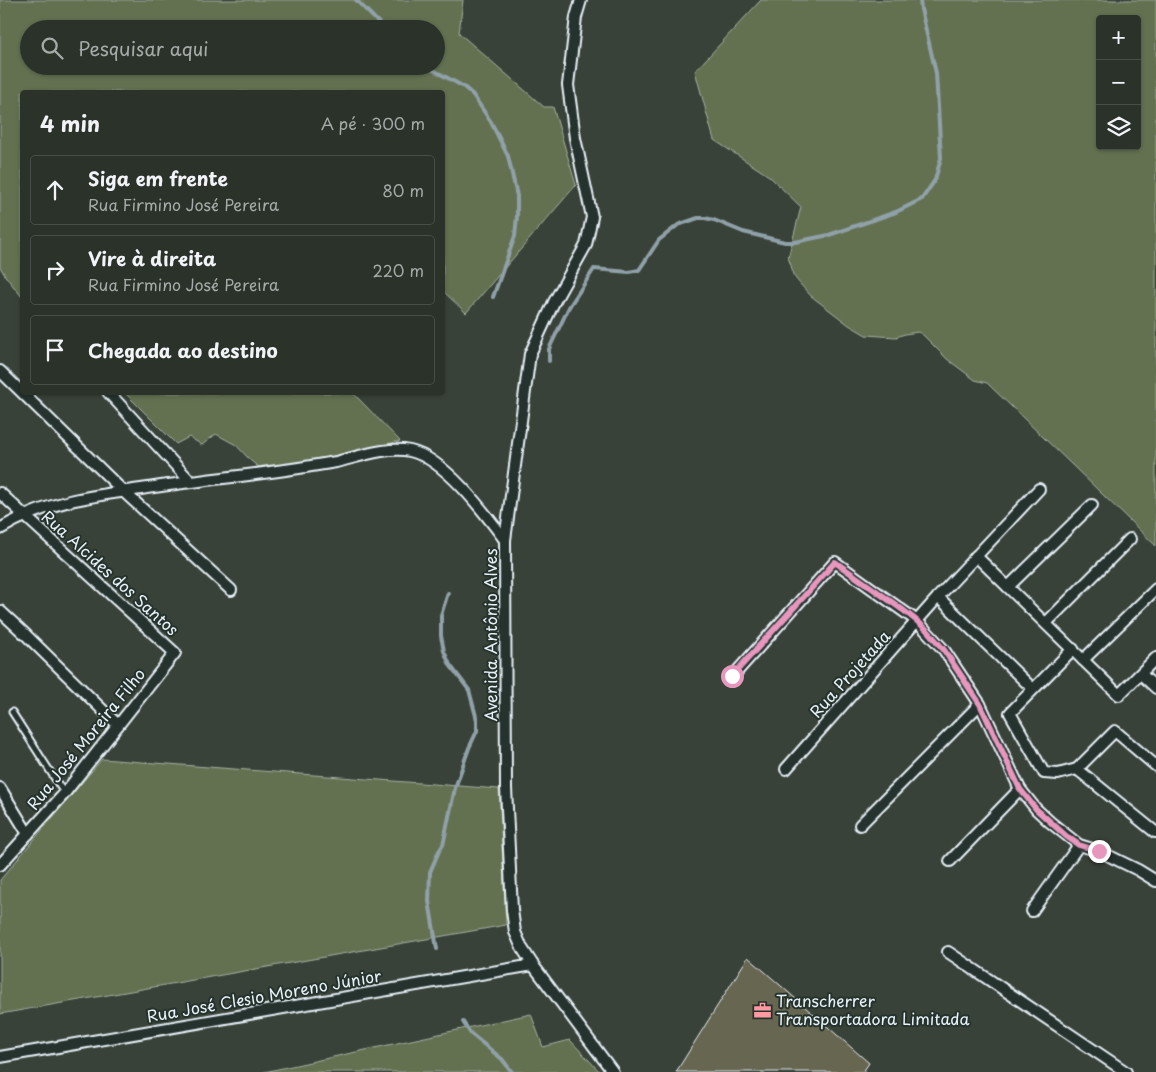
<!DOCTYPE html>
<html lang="pt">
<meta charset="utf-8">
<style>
body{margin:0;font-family:"Playpen Sans",sans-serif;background:#373e36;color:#f1f3f6}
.controls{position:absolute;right:15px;top:15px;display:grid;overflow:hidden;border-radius:5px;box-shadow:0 1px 4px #0004}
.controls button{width:45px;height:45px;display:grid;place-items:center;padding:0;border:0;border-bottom:1px solid #474d47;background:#2b322a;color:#f1f3f6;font:25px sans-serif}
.stop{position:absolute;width:15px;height:15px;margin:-11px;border:4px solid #e797bd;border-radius:50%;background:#fff}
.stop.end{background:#e797bd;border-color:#fff;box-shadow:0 1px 5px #0008}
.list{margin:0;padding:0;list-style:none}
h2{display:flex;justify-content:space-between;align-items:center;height:65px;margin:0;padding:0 20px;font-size:21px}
h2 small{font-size:16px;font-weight:400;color:#a6aaa8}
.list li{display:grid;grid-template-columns:32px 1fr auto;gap:15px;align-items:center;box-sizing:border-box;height:70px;margin:0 10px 10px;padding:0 10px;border:1px solid #474d47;border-radius:5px}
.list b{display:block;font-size:19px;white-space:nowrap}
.list p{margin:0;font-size:16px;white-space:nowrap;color:#a6aaa8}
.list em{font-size:16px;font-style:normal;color:#a6aaa8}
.icon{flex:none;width:28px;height:28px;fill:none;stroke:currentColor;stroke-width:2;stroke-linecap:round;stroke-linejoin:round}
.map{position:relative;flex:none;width:1156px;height:1072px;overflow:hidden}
.search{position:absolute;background:#2b322a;box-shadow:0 1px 4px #0004;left:20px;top:20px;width:425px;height:55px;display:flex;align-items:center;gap:12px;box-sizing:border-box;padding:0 18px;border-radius:28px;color:#a6aaa8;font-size:19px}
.panel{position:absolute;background:#2b322a;box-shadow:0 1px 4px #0004;left:20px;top:90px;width:425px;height:305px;border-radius:5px}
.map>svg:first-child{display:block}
</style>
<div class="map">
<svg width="1156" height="1072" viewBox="0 0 1156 1072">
<rect width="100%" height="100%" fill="#394238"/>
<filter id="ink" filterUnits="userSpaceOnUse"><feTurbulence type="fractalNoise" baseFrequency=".02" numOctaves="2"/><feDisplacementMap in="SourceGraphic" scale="10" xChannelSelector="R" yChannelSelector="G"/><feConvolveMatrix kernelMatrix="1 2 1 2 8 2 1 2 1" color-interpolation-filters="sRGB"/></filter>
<g filter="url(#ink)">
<g fill="#647151" stroke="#a6b1a4" fill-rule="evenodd">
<path d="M0,0H463L459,33L544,107H553L576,185L466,313L443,291L442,92H22V297L6,277L0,267ZM29,29H436V66H29Z"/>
<path d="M761,0H1156V546L987,383L975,380L947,359L923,335L918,332L905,334L896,337L866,335L849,325L811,296L800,284L793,275L791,265L788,258L801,207L769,176L714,140L695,71ZM1100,19H1137V146H1100Z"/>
<polygon points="125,393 353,393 400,441 266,473 251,461 236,445 216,434 202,445 189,437 176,444"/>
<polygon points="102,759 499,789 506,925 0,1014 0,880"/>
<polygon points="531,1014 543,1047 570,1040 600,1072 264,1072"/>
</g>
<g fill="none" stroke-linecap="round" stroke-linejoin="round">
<g stroke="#90a1a9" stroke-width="4">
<polyline points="356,0 385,29"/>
<polyline points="426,66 464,87 473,95 491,122 508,156 517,196 517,216 515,236 493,297"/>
<polyline points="549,361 549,349 569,307 594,269 629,272 639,270 659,240 678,225 698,218 705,218 714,220 743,232 785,242 795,242 829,235 896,212 922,199 935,180 941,158 936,73 921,9 920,0"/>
<polyline points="437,949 429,901 430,872 439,851 443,845 455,788 469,748 477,731 477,720 469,690 450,665 444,651 441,636 441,615 448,593"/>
<polyline points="463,1022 471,1034 502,1059 512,1072"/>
</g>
</g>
<polygon fill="#666651" stroke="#e8f1f8" points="748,957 869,1063 863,1072 676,1072"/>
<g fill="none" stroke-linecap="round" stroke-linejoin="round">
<defs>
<polyline id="lane" points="12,712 64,793"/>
<g id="street">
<polyline points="581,0 576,17 568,85 575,138 592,217 586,245 554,302 530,354 505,540 506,788 512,910 515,932 522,948 533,965 613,1072"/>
<polyline points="0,371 123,491 231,590"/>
<polyline points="108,392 191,482"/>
<polyline points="0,493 175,653 64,794 0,865"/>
<path d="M0,529C44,502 91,496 141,489C193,481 246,476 299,468C311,466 324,464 336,462C358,457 388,446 410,451C444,458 485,513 505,540"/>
<polyline points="976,556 1119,695 1156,658"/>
<polyline points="1008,587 1092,505"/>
<polyline points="938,597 1033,689"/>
<polyline points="0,611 26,635 118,725"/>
<polyline points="1046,623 1130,539"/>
<polyline points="1073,649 1010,713 1044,773 1058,774 1077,769"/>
<polyline points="1083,660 1156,589"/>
<polyline points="1141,674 1156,688"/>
<polyline points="732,677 835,562 917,621 944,650 980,704 1020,789 1036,809 1050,822 1079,845 1099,851 1138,870 1156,881"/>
<polyline points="786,769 938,597 1039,489"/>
<polyline points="0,788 28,834"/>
<polyline points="860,825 980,704"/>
<polyline points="1155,832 1077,769 1115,731 1156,766"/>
<polyline points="950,861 1020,789"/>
<polyline points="1032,911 1079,845"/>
<polyline points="948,952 1126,1072"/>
<polyline points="0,1057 533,965"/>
</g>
</defs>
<use href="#lane" stroke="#e8f1f8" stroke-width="9"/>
<use href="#street" stroke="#e8f1f8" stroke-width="14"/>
<use href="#lane" stroke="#26332d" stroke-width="5"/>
<use href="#street" stroke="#26332d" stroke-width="10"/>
</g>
</g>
<g fill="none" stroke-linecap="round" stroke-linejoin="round" filter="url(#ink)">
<polyline stroke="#e797bd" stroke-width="6" points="732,676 835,562 903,610 917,621 926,629 944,650 980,704 1020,789 1036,809 1066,836 1079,845 1099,851"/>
</g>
<defs>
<symbol id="office-bare" viewBox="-9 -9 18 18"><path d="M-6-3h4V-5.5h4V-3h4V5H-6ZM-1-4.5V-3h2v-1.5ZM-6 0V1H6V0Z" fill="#ff9aa2" stroke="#26332d" stroke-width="2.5" paint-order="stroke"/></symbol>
</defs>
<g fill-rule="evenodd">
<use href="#office-bare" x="750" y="998" width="25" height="25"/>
</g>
<g text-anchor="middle" stroke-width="4" stroke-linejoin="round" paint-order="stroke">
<g font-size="16" fill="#e8f1f8" stroke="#26332d">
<text transform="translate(110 573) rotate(42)" y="6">Rua Alcides dos Santos</text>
<text transform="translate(491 635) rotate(-90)" y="6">Avenida Antônio Alves</text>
<text transform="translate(850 674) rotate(-48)" y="6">Rua Projetada</text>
<text transform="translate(86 739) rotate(-51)" y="6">Rua José Moreira Filho</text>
<text transform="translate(264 996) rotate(-10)" y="6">Rua José Clesio Moreno Júnior</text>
</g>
<g font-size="16" fill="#e8f1f8" stroke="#26332d" text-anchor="start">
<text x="776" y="1007">Transcherrer<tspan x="776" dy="18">Transportadora Limitada</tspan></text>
</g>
</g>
</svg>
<div class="controls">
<button>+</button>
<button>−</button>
<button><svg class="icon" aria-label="layers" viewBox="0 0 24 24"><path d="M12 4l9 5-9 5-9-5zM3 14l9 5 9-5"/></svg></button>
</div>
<div class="stop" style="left:732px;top:676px"></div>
<div class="stop end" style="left:1099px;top:851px"></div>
<div class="search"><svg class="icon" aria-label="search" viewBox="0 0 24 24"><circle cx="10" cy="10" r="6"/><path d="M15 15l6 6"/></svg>Pesquisar aqui</div>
<section class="panel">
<h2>4 min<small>A pé · 300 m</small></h2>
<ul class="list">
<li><svg class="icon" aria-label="ahead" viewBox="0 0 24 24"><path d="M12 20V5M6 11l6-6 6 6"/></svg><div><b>Siga em frente</b><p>Rua Firmino José Pereira</p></div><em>80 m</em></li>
<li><svg class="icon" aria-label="right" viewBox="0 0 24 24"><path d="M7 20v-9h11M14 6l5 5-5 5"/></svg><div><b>Vire à direita</b><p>Rua Firmino José Pereira</p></div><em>220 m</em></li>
<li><svg class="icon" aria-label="arrive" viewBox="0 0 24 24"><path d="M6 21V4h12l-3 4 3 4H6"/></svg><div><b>Chegada ao destino</b></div></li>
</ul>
</section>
</div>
